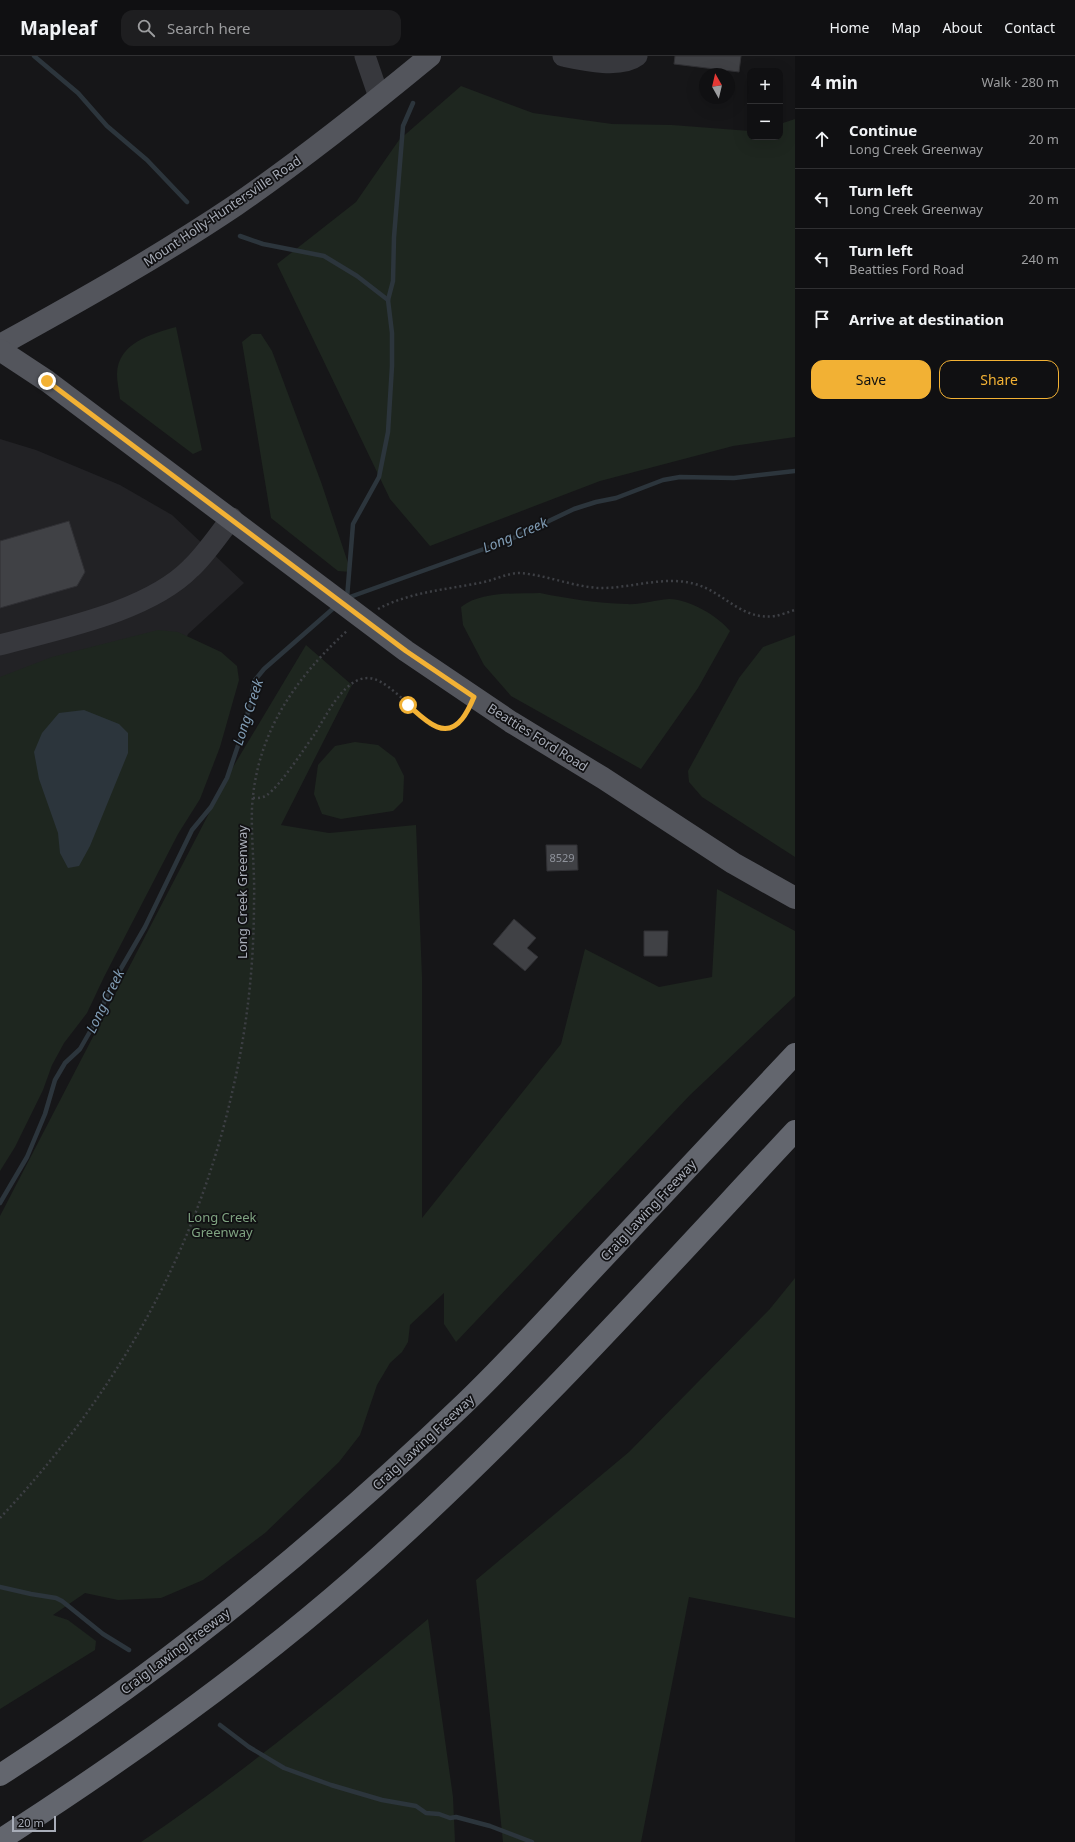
<!DOCTYPE html>
<meta charset="utf-8">
<style>
body{margin:0;font-family:"Noto Sans",sans-serif;background:#1e1e20;color:#f1f3f6}
.controls{position:absolute;right:12px;top:12px;display:grid;overflow:hidden;border-radius:8px;box-shadow:0 4px 16px #0002}
.controls button{width:36px;height:36px;display:grid;place-items:center;padding:0;border:0;border-bottom:1px solid #303032;background:#101012;color:#f1f3f6;font:20px sans-serif}
.compass{position:absolute;left:699px;top:12px;width:36px;height:36px;border-radius:50%;background:#101012;box-shadow:0 4px 16px #0002;rotate:352deg}
.scale{position:absolute;left:12px;bottom:10px;width:44px;box-sizing:border-box;padding-left:4px;border:2px solid #a8adb8;border-top:0;font-size:11px;line-height:14px;white-space:nowrap;color:#a8adb8;-webkit-text-stroke:3px #111113;paint-order:stroke}
.stop{position:absolute;width:12px;height:12px;margin:-9px;border:3px solid #f2b134;border-radius:50%;background:#fff}
.stop.end{background:#f2b134;border-color:#fff;box-shadow:0 1px 4px #0008}
.list{margin:0;padding:0;list-style:none}
h2{display:flex;justify-content:space-between;align-items:center;height:52px;margin:0;padding:0 16px;font-size:17px}
h2 small{font-size:13px;font-weight:400;color:#9c9d9f}
.list li{display:grid;grid-template-columns:26px 1fr auto;gap:12px;align-items:center;box-sizing:border-box;height:60px;padding:0 16px;border-top:1px solid #303032}
.list b{display:block;font-size:15px;white-space:nowrap}
.list p{margin:0;font-size:13px;white-space:nowrap;color:#9c9d9f}
.list em{font-size:13px;font-style:normal;color:#9c9d9f}
.actions{display:flex;gap:8px;padding:12px 16px}
.actions a{flex:1;padding:9px 0;border:1px solid #f2b134;border-radius:12px;text-align:center;font-size:14px;color:#f2b134}
.actions .main{background:#f2b134;color:#111}
.icon{flex:none;width:22px;height:22px;fill:none;stroke:currentColor;stroke-width:2;stroke-linecap:round;stroke-linejoin:round}
.map{position:relative;flex:none;width:795px;height:1786px;overflow:hidden}
header{display:flex;align-items:center;gap:24px;box-sizing:border-box;height:56px;padding:0 20px;background:#101012;border-bottom:1px solid #303032}
header strong{font-size:19px}
nav{display:flex;gap:22px;margin-inline-start:auto;font-size:14px}
.search{width:280px;height:36px;background:#1e1e20;display:flex;align-items:center;gap:10px;box-sizing:border-box;padding:0 14px;border-radius:12px;color:#9c9d9f;font-size:15px}
main{display:flex}
aside{flex:1;background:#101012}
.map>svg:first-child{display:block}
</style>
<header>
<strong>Mapleaf</strong>
<div class="search"><svg class="icon" aria-label="search" viewBox="0 0 24 24"><circle cx="10" cy="10" r="6"/><path d="M15 15l6 6"/></svg>Search here</div>
<nav><a>Home</a><a>Map</a><a>About</a><a>Contact</a></nav>
</header>
<main>
<div class="map">
<svg width="795" height="1786" viewBox="0 0 795 1786">
<rect width="100%" height="100%" fill="#161618"/>
<polygon fill="#222225" points="0,383 36,394 120,429 172,459 244,527 188,578 172,617 0,975"/>
<g fill="#1e261f">
<polygon points="461,30 533,57 612,68 672,69 750,75 750,81 780,81 780,68 795,63 795,381 733,390 600,425 430,490 390,443 277,208 356,146 399,84"/>
<path d="M176,271L202,394L193,398L120,343C119,335 117,326 117,318C118,287 151,278 176,271Z"/>
<polygon points="252,278 261,278 272,295 321,426 351,516 338,515 271,462 242,286"/>
<path d="M540,537C569,543 597,547 626,548C640,549 655,544 669,543C689,543 718,560 730,575L698,632L641,713L511,640L484,609L463,569L461,551C482,535 514,538 540,537Z"/>
<polygon points="158,574 178,576 221,596 237,610 239,624 220,691 200,743 178,778 104,921 87,957 64,987 52,1009 43,1034 15,1091 0,1115 0,621 52,601"/>
<polygon points="795,579 795,801 702,741 689,726 688,715 739,622 763,591"/>
<polygon points="306,589 352,629 281,769 329,777 416,769 422,921 422,1162 561,988 585,893 659,931 712,921 717,833 795,875 795,940 690,1039 456,1286 444,1268 444,1237 410,1269 408,1286 402,1296 390,1307 377,1329 360,1379 339,1406 265,1477 203,1524 161,1542 118,1544 85,1537 53,1559 68,1564 96,1585 95,1594 0,1653 0,1160 233,711"/>
<polygon points="355,686 378,689 395,702 404,720 403,745 393,755 341,763 322,758 314,738 318,709 335,690"/>
<polygon points="795,1222 795,1562 689,1541 641,1786 503,1786 476,1524 629,1396 769,1254"/>
<path d="M428,1563L453,1741L455,1786H141C242,1718 335,1641 428,1563Z"/>
</g>
<polygon fill="#2c353c" points="84,654 119,668 128,677 128,697 90,790 79,810 68,812 60,797 58,777 39,723 34,696 42,677 59,657"/>
<g fill="none" stroke-linecap="round" stroke-linejoin="round">
<g stroke="#2c353c" stroke-width="4.5">
<polyline points="34,0 78,37 107,70 147,104 187,146"/>
<polyline points="240,180 263,188 324,200 357,220 388,244"/>
<polyline points="347,542 509,484 574,453 596,446 616,442 663,424 680,421 734,422 795,415"/>
<polyline points="347,542 353,468 379,421 388,376 392,310 392,277 388,244 393,225 394,181 403,70 413,47"/>
<polyline points="0,1147 27,1101 45,1058 55,1024 65,1007 80,993 96,965 112,928 145,871 192,774 211,751 227,722 245,669 255,624 264,613 336,550"/>
<polyline points="0,1531 31,1538 56,1542 62,1545 103,1578 129,1594"/>
<polyline points="220,1669 249,1691 284,1712 331,1729 382,1744 416,1750 426,1757 439,1758 450,1762 456,1761 490,1770 532,1786"/>
</g>
</g>
<g fill="#404145" stroke="#303034">
<polygon points="675,0 741,0 739,16 674,8"/>
<polygon points="69,465 85,516 77,530 0,552 0,485"/>
<polygon points="546,789 577,789 578,814 547,815"/>
<polygon points="514,863 536,882 527,892 538,901 525,915 493,888"/>
<polygon points="644,875 668,875 667,900 644,900"/>
</g>
<g fill="none" stroke-linecap="round" stroke-linejoin="round">
<g stroke="#3d3f44" stroke-width="2.5" stroke-dasharray="2 3" stroke-linecap="butt">
<path d="M378,553C410,536 444,534 479,527C493,525 506,517 520,517C546,519 571,530 598,532C629,533 664,519 695,528C724,536 742,565 775,560C781,559 788,556 795,554"/>
<path d="M253,742C258,742 263,742 267,739C280,730 304,693 314,679C326,661 346,615 374,623C391,628 416,657 430,669C444,675 458,671 466,657"/>
<path d="M0,1462C114,1341 195,1200 232,1037C247,974 254,910 254,846C255,815 251,783 252,752C256,678 295,622 348,574"/>
</g>
<g stroke="#37383d" stroke-width="21">
<polyline points="365,0 379,41"/>
<path d="M563,0C582,4 620,13 637,0"/>
<path d="M0,589C58,573 148,556 191,512C206,498 218,479 232,462"/>
</g>
<g stroke="#53555c" stroke-width="22">
<path d="M0,289C80,245 160,200 236,149C303,103 367,52 430,0"/>
<polyline points="0,294 47,325 406,595 511,666 603,722 733,807 795,842"/>
</g>
<g stroke="#63666e" stroke-width="22">
<path d="M0,1719C167,1612 322,1484 464,1348C510,1304 552,1257 595,1211C662,1140 728,1069 795,998"/>
<path d="M0,1784C123,1705 244,1619 354,1523C512,1385 652,1228 795,1075"/>
</g>
</g>
<g fill="none" stroke-linecap="round" stroke-linejoin="round">
<path stroke="#f2b134" stroke-width="5" d="M47,325L406,595L474,641C471,648 467,657 462,663C444,686 423,662 408,649"/>
</g>
<g text-anchor="middle" stroke-width="3.5" stroke-linejoin="round" paint-order="stroke">
<g font-size="11" fill="#8e929b">
<text x="562" y="806">8529</text>
</g>
<g font-size="13" fill="#a8adb8" stroke="#111113">
<text transform="translate(222 155) rotate(-34)" y="5">Mount Holly-Huntersville Road</text>
<text transform="translate(538 681) rotate(32)" y="5">Beatties Ford Road</text>
<text transform="translate(242 836) rotate(-90)" y="5">Long Creek Greenway</text>
<text transform="translate(648 1154) rotate(-47)" y="5">Craig Lawing Freeway</text>
<text transform="translate(423 1386) rotate(-43)" y="5">Craig Lawing Freeway</text>
<text transform="translate(175 1595) rotate(-37)" y="5">Craig Lawing Freeway</text>
</g>
<g font-size="13" fill="#7fa381" stroke="#111113">
<text x="222" y="1166">Long Creek<tspan x="222" dy="15">Greenway</tspan></text>
</g>
<g font-size="14" font-style="italic" fill="#7f9bb3" stroke="#111113">
<text transform="translate(515 479) rotate(-23)" y="5">Long Creek</text>
<text transform="translate(248 656) rotate(-72)" y="5">Long Creek</text>
<text transform="translate(105 945) rotate(-64)" y="5">Long Creek</text>
</g>
</g>
</svg>
<div class="controls">
<button>+</button>
<button>−</button>
</div>
<svg class="compass" viewBox="-18 -18 36 36"><path d="M0-13l5 13h-10z" fill="#e53935"/><path d="M0 13l5-13h-10z" fill="#9c9d9f"/></svg>
<div class="scale">20 m</div>
<div class="stop" style="left:408px;top:649px"></div>
<div class="stop end" style="left:47px;top:325px"></div>
</div>
<aside>
<h2>4 min<small>Walk · 280 m</small></h2>
<ul class="list">
<li><svg class="icon" aria-label="ahead" viewBox="0 0 24 24"><path d="M12 20V5M6 11l6-6 6 6"/></svg><div><b>Continue</b><p>Long Creek Greenway</p></div><em>20 m</em></li>
<li><svg class="icon" aria-label="left" viewBox="0 0 24 24"><path d="M17 20v-9H6M10 6l-5 5 5 5"/></svg><div><b>Turn left</b><p>Long Creek Greenway</p></div><em>20 m</em></li>
<li><svg class="icon" aria-label="left" viewBox="0 0 24 24"><path d="M17 20v-9H6M10 6l-5 5 5 5"/></svg><div><b>Turn left</b><p>Beatties Ford Road</p></div><em>240 m</em></li>
<li><svg class="icon" aria-label="arrive" viewBox="0 0 24 24"><path d="M6 21V4h12l-3 4 3 4H6"/></svg><div><b>Arrive at destination</b></div></li>
</ul>
<div class="actions"><a class="main">Save</a><a>Share</a></div>
</aside>
</main>
